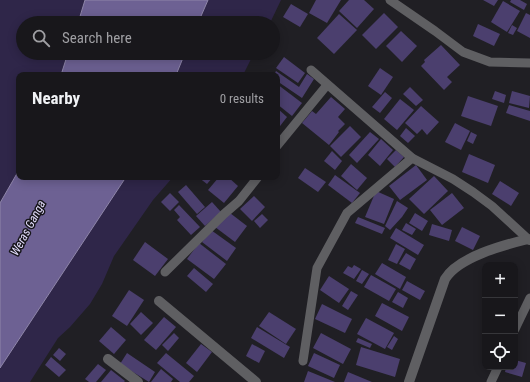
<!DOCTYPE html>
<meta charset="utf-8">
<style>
body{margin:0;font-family:"Roboto Condensed",sans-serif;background:#252428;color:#f1f3f6}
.controls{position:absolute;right:12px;bottom:12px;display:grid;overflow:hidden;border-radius:8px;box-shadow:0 2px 10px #0003}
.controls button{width:36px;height:36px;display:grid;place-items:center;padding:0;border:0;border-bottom:1px solid #36363a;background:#18171b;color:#f1f3f6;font:20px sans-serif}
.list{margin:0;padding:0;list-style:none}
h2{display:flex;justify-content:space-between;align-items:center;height:52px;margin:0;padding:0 16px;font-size:17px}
h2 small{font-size:13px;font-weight:400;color:#9f9fa3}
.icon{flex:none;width:22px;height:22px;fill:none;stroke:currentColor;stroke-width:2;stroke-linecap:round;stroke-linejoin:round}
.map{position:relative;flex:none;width:530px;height:382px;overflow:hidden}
.search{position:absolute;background:#18171b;box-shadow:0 2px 10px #0003;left:16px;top:16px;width:264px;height:44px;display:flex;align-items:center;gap:10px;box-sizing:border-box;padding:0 14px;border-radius:22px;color:#9f9fa3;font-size:15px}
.panel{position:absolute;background:#18171b;box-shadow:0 2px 10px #0003;left:16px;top:72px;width:264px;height:108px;border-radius:8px}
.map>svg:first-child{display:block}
</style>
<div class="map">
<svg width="530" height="382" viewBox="0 0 530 382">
<rect width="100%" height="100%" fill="#201f24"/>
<g fill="#2f2649">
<polygon points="0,0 85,0 78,23 23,23 23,53 68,53 61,75 19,75 19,170 0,203"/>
<polygon points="208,0 281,0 270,23 198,23"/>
<polygon points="185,53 254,53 243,75 176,75"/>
<polygon points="126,177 173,177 153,200 114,256 102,284 90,304 70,327 58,338 30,382 0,382 0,368"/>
</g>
<g fill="#6d6193" stroke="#8f86aa">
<polygon points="85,0 208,0 198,23 78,23"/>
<polygon points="68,53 185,53 176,75 61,75"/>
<polygon points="19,170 19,177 126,177 0,368 0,203"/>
</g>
<g fill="#4b3f6e">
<polygon points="316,0 341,0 327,23 309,13"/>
<polygon points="349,0 364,0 374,9 357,28 339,11"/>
<polygon points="483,0 498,0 494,6"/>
<polygon points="511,0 520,0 527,4 524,10 510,2"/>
<polygon points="503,1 520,11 507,32 491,22"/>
<polygon points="291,4 308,14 300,27 283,17"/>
<polygon points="384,13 398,27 376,49 362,35"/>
<polygon points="526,13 530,15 530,38 517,31"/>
<polygon points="339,14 357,30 334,54 317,38"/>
<polygon points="478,24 500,34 494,46 473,36"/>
<polygon points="512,25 517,28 513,35 508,33"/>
<polygon points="401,31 417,46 402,62 386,46"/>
<polygon points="441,45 460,65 447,77 452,82 444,90 421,66 425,62 424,60"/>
<polygon points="284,57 305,73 298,83 276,68"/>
<polygon points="380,68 393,77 381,95 368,86"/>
<polygon points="276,71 299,87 307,74 314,79 302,98 277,81 277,75 274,75"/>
<polygon points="277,84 302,103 292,116 277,104"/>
<polygon points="410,87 423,100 416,106 403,94"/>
<polygon points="495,91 506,95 504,103 492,99"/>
<polygon points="512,91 530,96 529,108 509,103"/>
<polygon points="385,92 392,98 380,113 372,107"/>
<polygon points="468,96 498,106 491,126 461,116"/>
<polygon points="331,97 345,109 338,117 345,124 338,131 339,132 329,145 302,123 312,111 316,114"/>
<polygon points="400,99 414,110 397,130 384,119"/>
<polygon points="509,105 530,111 530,121 506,113"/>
<polygon points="421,106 439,122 427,135 422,129 417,134 405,123"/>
<polygon points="277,108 287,117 277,130"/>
<polygon points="455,123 470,131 461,150 445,142"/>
<polygon points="350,126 361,137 341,157 330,146"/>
<polygon points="406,128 415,136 408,143 400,136"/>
<polygon points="370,132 379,139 357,163 349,155"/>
<polygon points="471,132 477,135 473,144 467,141"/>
<polygon points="381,139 393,150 380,166 368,155"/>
<polygon points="396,150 404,157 395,167 387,159"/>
<polygon points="332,151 342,161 335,170 324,161"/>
<polygon points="469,154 495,165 488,183 462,172"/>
<polygon points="351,164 367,178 357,190 341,176"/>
<polygon points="416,165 427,180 400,200 389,186"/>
<polygon points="305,168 326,182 318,192 298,178"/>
<polygon points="335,175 360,193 352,203 328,185"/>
<polygon points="434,176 448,191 424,214 409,199"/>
<polygon points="198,177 213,177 207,184"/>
<polygon points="219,177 228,177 238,186 224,203 208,190"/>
<polygon points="500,181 519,193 511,206 492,194"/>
<polygon points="186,185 205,207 197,214 178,192"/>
<polygon points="376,191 394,199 384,224 365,217"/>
<polygon points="170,193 179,202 170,211 161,202"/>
<polygon points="452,193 464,208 442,225 430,210"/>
<polygon points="254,196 265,207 252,221 240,209"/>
<polygon points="397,201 408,208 402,217 390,230 385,226"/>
<polygon points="212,202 221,212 205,226 196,216"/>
<polygon points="179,205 200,227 191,235 177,220 180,217 174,210"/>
<polygon points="230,213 247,226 235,242 215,227"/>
<polygon points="415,213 428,221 422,231 409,223"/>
<polygon points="262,214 268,220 260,228 254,221"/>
<polygon points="358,217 385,228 382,234 355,223"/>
<polygon points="406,223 416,229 412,235 402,230"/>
<polygon points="432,224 452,230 449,241 429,235"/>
<polygon points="462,227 480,236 473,250 455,241"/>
<polygon points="396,228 424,245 418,255 390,238"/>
<polygon points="211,230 236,248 227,261 202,242"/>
<polygon points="145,242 168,259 155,276 133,260"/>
<polygon points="199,243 226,264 214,279 187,259"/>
<polygon points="396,244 405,249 397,264 388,260"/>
<polygon points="406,253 416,259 410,270 399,264"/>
<polygon points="382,263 406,277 400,289 375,274"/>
<polygon points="354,265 361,269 354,279 343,273 348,266 352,268"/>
<polygon points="194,268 213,284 206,292 187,276"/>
<polygon points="362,270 369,274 362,284 356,281"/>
<polygon points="371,275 396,289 389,301 364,287"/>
<polygon points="329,276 349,289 339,303 320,290"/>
<polygon points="407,281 425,291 420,300 402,290"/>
<polygon points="129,290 144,300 127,326 112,316"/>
<polygon points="351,291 358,295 348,310 342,306"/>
<polygon points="398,292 408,298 403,308 392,302"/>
<polygon points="382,303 409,317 402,331 375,316"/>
<polygon points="322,304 352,319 345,333 315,319"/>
<polygon points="141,312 153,323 141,335 130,324"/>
<polygon points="269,312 296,329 286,344 259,326"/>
<polygon points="164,317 176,327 156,350 144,340"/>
<polygon points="366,318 394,333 385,349 357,334"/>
<polygon points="111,327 126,340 114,354 99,341"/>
<polygon points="257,327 290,347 284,358 251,338"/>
<polygon points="174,333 179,338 168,351 162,345"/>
<polygon points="321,333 351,349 343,364 313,348"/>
<polygon points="394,336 398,339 392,350 387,347"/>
<polygon points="358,338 372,344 370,348 356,342"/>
<polygon points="201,344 212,352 197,372 186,363"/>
<polygon points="252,344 265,351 259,363 246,356"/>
<polygon points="361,347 400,359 395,377 356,365"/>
<polygon points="59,348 66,354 60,361 53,355"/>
<polygon points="127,353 155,372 149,382 120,364"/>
<polygon points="166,353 194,376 189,382 180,382 157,363"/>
<polygon points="314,353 340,365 334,378 308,366"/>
<polygon points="51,357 66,370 59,377 45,365"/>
<polygon points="515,360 526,363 522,377 505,372 506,367 515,367"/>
<polygon points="98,364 106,370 96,382 89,382 85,379"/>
<polygon points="161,369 173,379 171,382 151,382"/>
<polygon points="111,370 125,381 124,382 101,382"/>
<polygon points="308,371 335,382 304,382"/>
<polygon points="348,372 372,382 344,382"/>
</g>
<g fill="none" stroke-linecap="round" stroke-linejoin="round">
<g stroke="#5f5f62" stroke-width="9">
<polyline points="390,0 435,31 463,52 490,62 530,63"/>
<polyline points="311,70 412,158 453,179 473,192 492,206 528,239"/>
<polyline points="277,146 327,85"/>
<polyline points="165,272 224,214 239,201 258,177"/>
<polyline points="515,329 530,298"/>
<polyline points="303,361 317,268 347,213 412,158"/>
<polyline points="491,382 498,367"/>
</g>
<g stroke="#5f5f62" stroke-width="10">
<polyline points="159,301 256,382"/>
<polyline points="108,359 138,382"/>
<path d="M409,382L445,279C458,257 504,245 528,239L530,240"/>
</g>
</g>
<g text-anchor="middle" stroke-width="3" stroke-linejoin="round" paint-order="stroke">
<g font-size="12" font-style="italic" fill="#e4defd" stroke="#16151a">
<text transform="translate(28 228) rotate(-62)" y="4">Weras Ganga</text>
</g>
</g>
</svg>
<div class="controls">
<button>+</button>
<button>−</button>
<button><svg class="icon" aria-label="locate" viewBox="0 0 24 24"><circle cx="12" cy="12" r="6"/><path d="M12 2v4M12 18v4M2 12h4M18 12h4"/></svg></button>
</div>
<div class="search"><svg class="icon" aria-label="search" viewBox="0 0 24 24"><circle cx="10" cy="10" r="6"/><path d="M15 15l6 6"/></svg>Search here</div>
<section class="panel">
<h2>Nearby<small>0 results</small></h2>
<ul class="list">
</ul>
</section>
</div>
